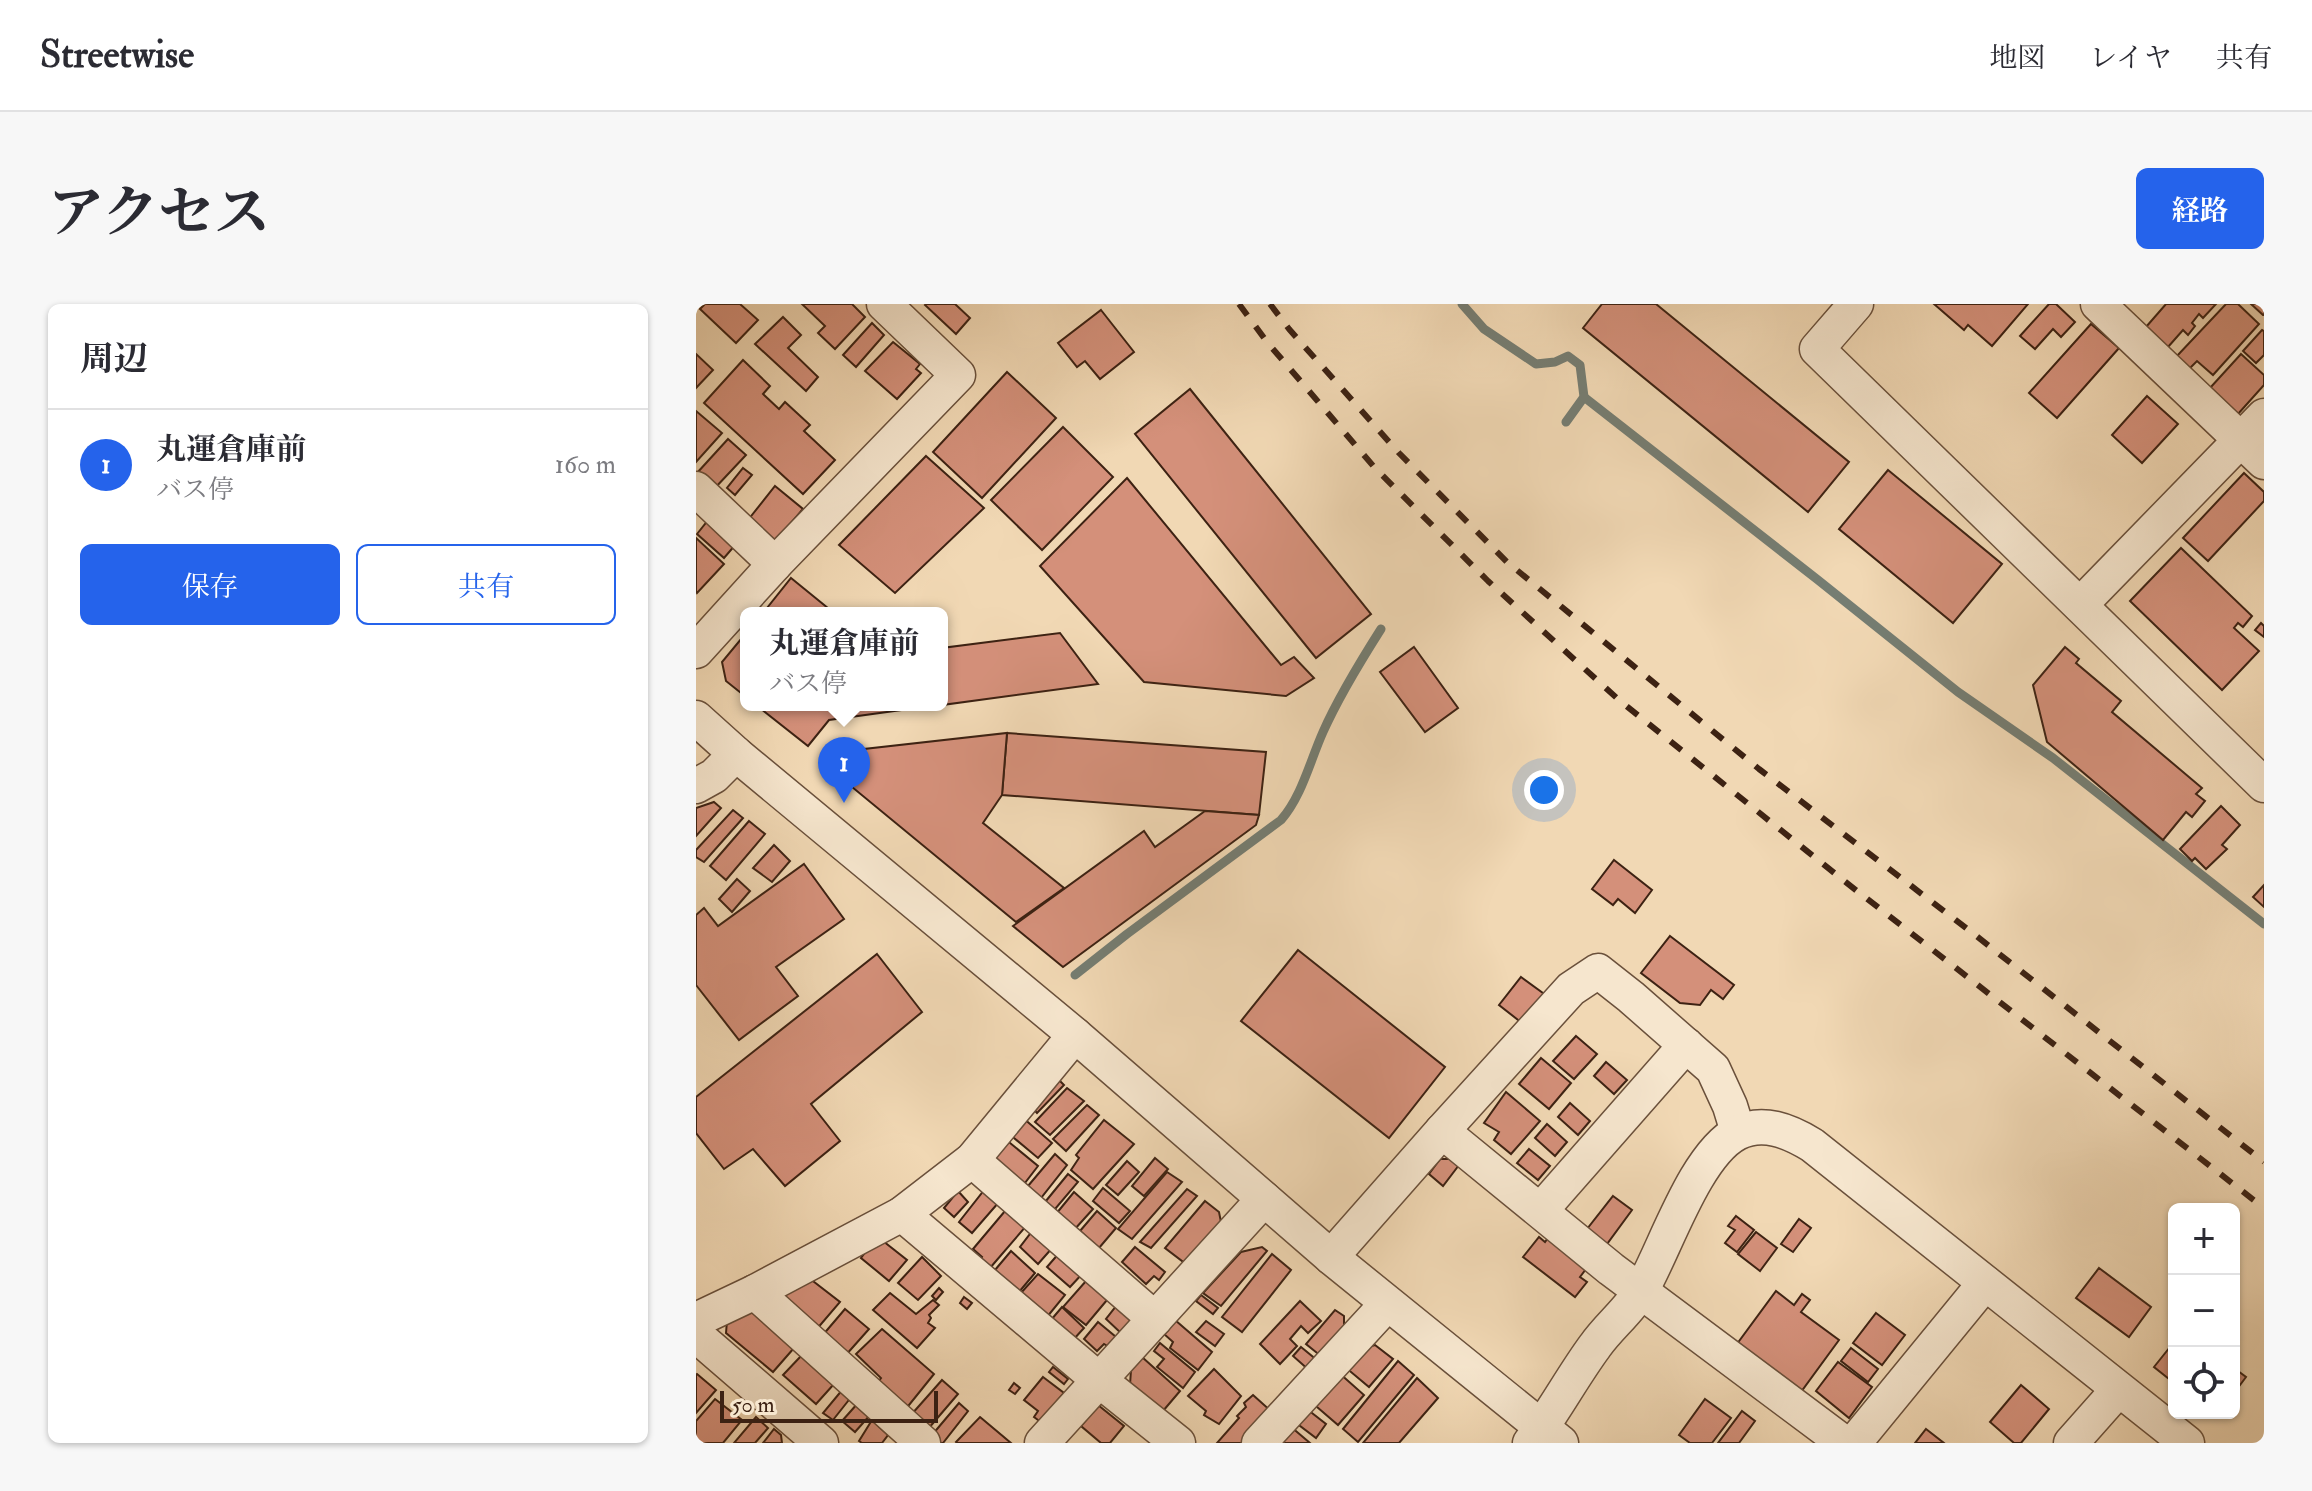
<!DOCTYPE html>
<html lang="ja">
<meta charset="utf-8">
<style>
body{margin:0;font-family:"IM FELL Double Pica","Noto Serif JP",serif;background:#f7f7f7;color:#2b2b33}
.controls{position:absolute;right:24px;bottom:24px;display:grid;overflow:hidden;border-radius:12px;box-shadow:0 2px 6px #0004}
.controls button{width:72px;height:72px;display:grid;place-items:center;padding:0;border:0;border-bottom:2px solid #e1e1e2;background:#fff;color:#2b2b33;font:40px sans-serif}
.scale{position:absolute;left:24px;bottom:20px;width:218px;box-sizing:border-box;padding-left:8px;border:4px solid #3d2213;border-top:0;font-size:22px;line-height:28px;white-space:nowrap;color:#3d2213;-webkit-text-stroke:6px #f6e6ce;paint-order:stroke}
.you{position:absolute;left:848px;top:486px;width:28px;height:28px;margin:-20px;border:6px solid #fff;border-radius:50%;background:#1a73e8;box-shadow:0 0 0 12px #1a73e833}
.badge{display:grid;place-items:center;width:52px;height:52px;border-radius:50%;background:#2563eb;color:#fff;font-size:26px;font-weight:700}
.pin{position:absolute;translate:-50% -66px;filter:drop-shadow(0 2px 4px #0008)}
.pin::after{content:'';position:absolute;top:42px;width:28px;height:24px;background:inherit;clip-path:polygon(0 0,100% 0,50% 100%)}
.popup{position:absolute;left:44px;top:303px;width:208px;height:104px;box-sizing:border-box;display:grid;place-content:center;border-radius:12px;background:#fff;filter:drop-shadow(0 2px 6px #0005);font-size:26px;white-space:nowrap;color:#7c7c81}
.popup b{font-size:30px;color:#2b2b33}
.popup::after{content:'';position:absolute;left:50%;top:100%;margin-left:-16px;border:16px solid transparent;border-top-color:#fff}
.list{margin:0;padding:0;list-style:none}
h2{display:flex;justify-content:space-between;align-items:center;height:104px;margin:0;padding:0 32px;font-size:34px}
h2 small{font-size:26px;font-weight:400;color:#7c7c81}
.list li{display:grid;grid-template-columns:52px 1fr auto;gap:24px;align-items:center;box-sizing:border-box;height:112px;padding:0 32px;border-top:2px solid #e1e1e2}
.list b{display:block;font-size:30px;white-space:nowrap}
.list p{margin:0;font-size:26px;white-space:nowrap;color:#7c7c81}
.list em{font-size:26px;font-style:normal;color:#7c7c81}
.actions{display:flex;gap:16px;padding:24px 32px}
.actions a{flex:1;padding:18px 0;border:2px solid #2563eb;border-radius:12px;text-align:center;font-size:28px;color:#2563eb}
.actions .main{background:#2563eb;color:#fff}
.icon{flex:none;width:44px;height:44px;fill:none;stroke:currentColor;stroke-width:2;stroke-linecap:round;stroke-linejoin:round}
.map{position:relative;flex:none;width:1568px;height:1139px;overflow:hidden;border-radius:12px}
header{display:flex;align-items:center;gap:48px;box-sizing:border-box;height:112px;padding:0 40px;background:#fff;border-bottom:2px solid #e1e1e2}
header strong{font-size:38px}
nav{display:flex;gap:44px;margin-inline-start:auto;font-size:28px}
.intro{display:flex;align-items:center;justify-content:space-between;box-sizing:border-box;height:192px;padding:0 48px}
h1{margin:0;font-size:56px}
.button{padding:20px 36px;border-radius:12px;background:#2563eb;color:#fff;font-size:28px;font-weight:700}
main{display:flex;gap:48px;padding:0 48px}
aside{flex:1;background:#fff;border-radius:12px;box-shadow:0 2px 6px #0004}
.map>svg:first-child{display:block}
</style>
<header>
<strong>Streetwise</strong>
<nav><a>地図</a><a>レイヤ</a><a>共有</a></nav>
</header>
<div class="intro"><h1>アクセス</h1><a class="button">経路</a></div>
<main>
<aside>
<h2>周辺<small></small></h2>
<ul class="list">
<li><span class="badge">1</span><div><b>丸運倉庫前</b><p>バス停</p></div><em>160 m</em></li>
</ul>
<div class="actions"><a class="main">保存</a><a>共有</a></div>
</aside>
<div class="map">
<svg width="1568" height="1139" viewBox="0 0 1568 1139">
<rect width="100%" height="100%" fill="#f1d8b4"/>
<filter id="stains"><feTurbulence type="fractalNoise" baseFrequency=".0025" numOctaves="4"/><feColorMatrix values="0 0 0 0 .2 0 0 0 0 .09 0 0 0 0 .02 0 0 0 .5 -.17"/></filter>
<radialGradient id="worn" r=".72"><stop offset=".6" stop-color="#630" stop-opacity="0"/><stop offset="1" stop-color="#630" stop-opacity=".3"/></radialGradient>
<g fill="none" stroke-linecap="round" stroke-linejoin="round">
<g stroke="#757d72" stroke-width="9">
<polyline points="766,0 788,25 840,60 859,58 872,52 884,61 888,93 870,118"/>
<polyline points="888,93 1122,276 1262,388 1357,454 1568,620"/>
<path d="M379,671L431,630L585,516C606,492 614,457 627,428C643,392 664,358 685,325"/>
</g>
</g>
<g fill="#d4907a" stroke="#3d2213" stroke-width="2">
<polygon points="9,0 44,0 62,16 40,39 4,5"/>
<polygon points="106,0 156,0 169,13 139,45 122,29 129,22"/>
<polygon points="230,0 259,0 274,14 260,30 229,1"/>
<polygon points="906,0 960,0 1153,158 1112,208 887,24"/>
<polygon points="1238,0 1332,0 1296,42 1272,21 1268,26"/>
<polygon points="1353,0 1360,0 1379,18 1365,33 1357,25 1339,45 1324,32"/>
<polygon points="1470,0 1520,0 1507,14 1503,10 1496,19 1499,22 1492,31 1487,26 1472,43 1450,23"/>
<polygon points="1530,0 1542,0 1563,20 1517,71 1501,57 1493,65 1480,53"/>
<polygon points="1555,0 1568,0 1568,11 1567,11"/>
<polygon points="405,6 438,48 404,75 389,57 381,63 362,39"/>
<polygon points="87,13 105,31 92,44 122,73 110,87 59,40"/>
<polygon points="176,19 188,31 160,63 147,51"/>
<polygon points="1395,20 1423,44 1361,114 1333,89"/>
<polygon points="1566,26 1568,27 1568,51 1560,59 1547,47"/>
<polygon points="197,38 224,60 220,65 225,69 201,95 169,67"/>
<polygon points="0,50 17,66 0,84"/>
<polygon points="1545,50 1568,71 1568,81 1542,110 1514,84"/>
<polygon points="47,56 74,82 67,90 83,105 89,98 114,121 108,127 139,156 107,190 8,99"/>
<polygon points="311,68 360,114 286,194 237,148"/>
<polygon points="494,85 675,310 620,354 439,130"/>
<polygon points="1451,92 1482,120 1446,159 1416,131"/>
<polygon points="0,107 26,129 0,158"/>
<polygon points="367,123 417,173 346,246 295,196"/>
<polygon points="32,135 50,151 18,185 1,169"/>
<polygon points="230,152 288,204 199,289 143,241"/>
<polygon points="47,164 56,171 39,191 31,184"/>
<polygon points="1192,166 1306,260 1257,319 1143,225"/>
<polygon points="1548,169 1568,188 1568,197 1512,257 1487,234"/>
<polygon points="431,174 585,361 598,353 618,374 590,392 448,378 344,262"/>
<polygon points="79,182 107,205 79,238 52,216"/>
<polygon points="13,215 40,240 28,254 1,230"/>
<polygon points="0,234 28,260 1,289 0,287"/>
<polygon points="1485,244 1556,312 1547,323 1542,319 1538,324 1563,347 1526,386 1434,297"/>
<polygon points="95,274 138,309 67,309"/>
<polygon points="1565,319 1568,322 1568,333 1559,326"/>
<polygon points="50,329 50,393 30,377 26,358"/>
<polygon points="364,329 402,380 246,401 246,344"/>
<polygon points="718,343 762,404 729,428 684,368"/>
<polygon points="1369,343 1383,355 1380,359 1425,397 1416,408 1506,484 1500,490 1509,497 1496,513 1490,508 1467,536 1351,438 1337,381"/>
<polygon points="60,401 242,401 133,416 112,442"/>
<polygon points="311,429 570,448 563,511 306,491"/>
<polygon points="311,429 306,491 287,519 368,584 320,618 139,469 159,446"/>
<polygon points="18,498 25,504 0,532 0,504"/>
<polygon points="1525,502 1544,521 1526,541 1531,545 1510,565 1499,554 1496,557 1484,545"/>
<polygon points="37,506 47,514 8,558 0,553 0,546"/>
<polygon points="509,507 563,511 560,521 367,663 317,622 448,527 459,543"/>
<polygon points="53,517 69,530 30,576 14,562"/>
<polygon points="78,541 94,557 76,578 57,564"/>
<polygon points="918,556 956,586 939,609 922,595 917,601 896,585"/>
<polygon points="108,560 148,615 80,663 102,692 43,736 0,681 0,611 8,604 22,622"/>
<polygon points="41,575 54,587 36,608 23,595"/>
<polygon points="1568,581 1568,603 1557,593"/>
<polygon points="974,632 1038,681 1027,695 1015,686 1004,701 984,699 945,669"/>
<polygon points="602,646 749,763 693,834 545,717"/>
<polygon points="181,650 226,708 115,800 144,837 89,882 57,845 28,865 0,829 0,793"/>
<polygon points="825,673 851,692 831,723 803,701"/>
<polygon points="880,732 901,750 878,775 857,757"/>
<polygon points="845,754 875,779 853,805 823,780"/>
<polygon points="910,758 931,776 918,790 898,772"/>
<polygon points="363,776 368,781 341,809 332,799"/>
<polygon points="371,784 388,797 354,831 339,818"/>
<polygon points="810,788 844,817 815,850 798,836 803,828 788,819"/>
<polygon points="874,799 894,817 882,831 862,813"/>
<polygon points="391,801 403,811 370,847 357,835"/>
<polygon points="326,813 356,839 342,854 312,829"/>
<polygon points="408,816 438,840 397,885 375,866 383,854 380,851"/>
<polygon points="851,820 871,838 859,852 839,834"/>
<polygon points="308,834 342,862 325,884 290,856"/>
<polygon points="833,845 854,862 842,876 821,859"/>
<polygon points="359,850 371,861 345,894 332,882"/>
<polygon points="459,854 472,865 448,892 436,882"/>
<polygon points="744,855 755,855 763,861 747,882 733,870"/>
<polygon points="431,857 443,868 422,891 410,881"/>
<polygon points="471,868 486,878 436,935 422,925"/>
<polygon points="372,870 382,878 354,911 345,903"/>
<polygon points="407,884 434,907 423,919 397,897"/>
<polygon points="289,885 303,898 276,929 263,918"/>
<polygon points="491,885 501,892 455,944 444,938"/>
<polygon points="262,887 272,898 258,913 248,904"/>
<polygon points="378,888 397,905 378,926 360,910"/>
<polygon points="917,892 936,906 911,940 891,925"/>
<polygon points="509,897 523,908 525,918 490,960 469,944"/>
<polygon points="309,907 322,918 331,921 294,964 284,956 286,953 277,945"/>
<polygon points="401,907 420,924 403,944 384,927"/>
<polygon points="1040,912 1058,926 1041,948 1029,939 1039,926 1032,922"/>
<polygon points="1103,915 1115,924 1097,948 1085,940"/>
<polygon points="337,926 357,943 342,960 324,943"/>
<polygon points="857,927 896,957 884,973 891,978 879,993 827,953 843,933 849,938"/>
<polygon points="1060,928 1081,944 1064,967 1042,950"/>
<polygon points="187,937 211,956 193,977 165,954 171,946"/>
<polygon points="439,943 469,968 463,976 458,972 450,980 426,958"/>
<polygon points="566,943 571,947 525,1002 507,989 545,948"/>
<polygon points="315,947 339,969 323,988 299,966"/>
<polygon points="364,948 387,969 374,983 351,963"/>
<polygon points="576,950 595,966 546,1028 526,1013"/>
<polygon points="226,953 245,972 222,996 202,979"/>
<polygon points="1403,964 1455,1003 1433,1033 1380,994"/>
<polygon points="342,970 369,991 351,1013 324,990"/>
<polygon points="113,974 144,998 120,1026 88,998 90,986"/>
<polygon points="390,977 411,996 390,1021 367,1003"/>
<polygon points="243,984 247,988 240,996 236,992"/>
<polygon points="1080,987 1098,1001 1106,990 1114,996 1105,1008 1143,1036 1102,1092 1038,1044"/>
<polygon points="194,989 220,1010 237,996 243,1001 233,1011 235,1014 232,1019 239,1024 221,1044 177,1006"/>
<polygon points="505,991 522,1004 517,1010 500,997"/>
<polygon points="268,993 276,999 271,1005 264,999"/>
<polygon points="604,997 625,1017 612,1029 605,1022 594,1035 601,1042 584,1060 564,1040"/>
<polygon points="421,1001 434,1011 435,1019 426,1030 410,1015"/>
<polygon points="366,1003 388,1024 377,1036 355,1016"/>
<polygon points="54,1004 98,1044 77,1068 30,1029 31,1017"/>
<polygon points="149,1005 173,1025 149,1052 126,1032"/>
<polygon points="639,1006 648,1012 648,1029 626,1053 610,1040"/>
<polygon points="1180,1009 1209,1031 1186,1061 1157,1039"/>
<polygon points="479,1016 516,1048 502,1066 474,1044 477,1038 468,1030"/>
<polygon points="510,1017 528,1030 519,1042 500,1028"/>
<polygon points="402,1018 420,1033 413,1043 408,1040 401,1047 388,1035"/>
<polygon points="186,1025 238,1070 209,1106 180,1081 185,1074 160,1050"/>
<polygon points="1478,1038 1478,1079 1458,1063"/>
<polygon points="464,1039 499,1068 487,1084 461,1063 468,1055 458,1047"/>
<polygon points="679,1041 697,1055 673,1083 649,1063 665,1045"/>
<polygon points="605,1043 622,1057 614,1067 597,1052"/>
<polygon points="1155,1044 1182,1065 1172,1078 1145,1057"/>
<polygon points="106,1051 138,1080 120,1100 87,1071"/>
<polygon points="446,1053 484,1087 467,1107 434,1081 435,1066"/>
<polygon points="702,1057 718,1071 662,1138 647,1125"/>
<polygon points="1142,1058 1176,1083 1153,1114 1120,1087"/>
<polygon points="357,1063 372,1075 368,1080 353,1068"/>
<polygon points="1538,1064 1550,1073 1538,1089"/>
<polygon points="518,1065 545,1092 523,1120 508,1111 510,1107 492,1092"/>
<polygon points="642,1068 668,1091 642,1121 614,1097"/>
<polygon points="1,1070 20,1086 0,1109 0,1071"/>
<polygon points="347,1073 368,1089 361,1097 363,1099 346,1119 338,1113 342,1107 328,1096"/>
<polygon points="721,1074 742,1094 703,1139 667,1139"/>
<polygon points="246,1076 262,1090 232,1125 215,1111"/>
<polygon points="318,1079 324,1084 319,1090 313,1086"/>
<polygon points="1325,1081 1353,1105 1325,1139 1318,1139 1294,1118"/>
<polygon points="147,1085 156,1092 137,1116 127,1109"/>
<polygon points="557,1091 576,1108 547,1139 521,1139 543,1114 541,1112 550,1103 548,1099"/>
<polygon points="19,1095 46,1116 27,1139 4,1139 0,1136 0,1117"/>
<polygon points="1009,1095 1035,1114 1016,1139 994,1139 983,1131"/>
<polygon points="162,1099 175,1110 159,1128 146,1117"/>
<polygon points="263,1099 272,1107 247,1139 245,1139 236,1131"/>
<polygon points="402,1101 428,1122 414,1139 405,1139 385,1122"/>
<polygon points="607,1102 630,1120 620,1134 595,1115"/>
<polygon points="1046,1107 1059,1117 1043,1139 1022,1139"/>
<polygon points="60,1113 72,1124 59,1139 38,1139"/>
<polygon points="284,1113 315,1139 261,1139 260,1138"/>
<polygon points="176,1116 192,1131 186,1139 166,1139 163,1137"/>
<polygon points="594,1122 614,1139 579,1139"/>
<polygon points="78,1125 85,1131 86,1139 67,1139"/>
<polygon points="1230,1125 1248,1139 1219,1139"/>
</g>
<g fill="none" stroke-linecap="round" stroke-linejoin="round">
<defs>
<g id="minor">
<polyline points="1160,0 1121,45 1568,481"/>
<polyline points="1402,0 1568,158"/>
<polyline points="0,185 79,260"/>
<polyline points="1384,301 1568,112"/>
<polyline points="0,347 79,260 262,71 188,0"/>
<polyline points="0,414 40,450 379,731 635,953 865,1139"/>
<polyline points="0,482 18,472 40,450"/>
<polyline points="746,827 915,965 1148,1139"/>
<polyline points="276,856 459,1015"/>
<polyline points="845,906 990,741"/>
<polyline points="206,910 403,1076 482,1139"/>
<polyline points="635,953 746,827 875,685 902,667 935,693 1017,765 1034,802 1042,828"/>
<polyline points="59,988 227,1139"/>
<polyline points="0,1016 59,988 206,910 276,856 379,731"/>
<polyline points="0,1031 125,1139"/>
<polyline points="346,1139 568,895"/>
<polyline points="563,1139 691,1000"/>
<path d="M834,1139C858,1108 876,1073 899,1042C913,1022 934,1006 946,985C969,945 999,851 1041,829C1067,816 1093,827 1116,841L1491,1139"/>
<polyline points="1158,1139 1289,979"/>
<polyline points="1375,1139 1422,1086"/>
</g>
</defs>
<use href="#minor" stroke="#6a503b" stroke-width="37"/>
<use href="#minor" stroke="#f6e6ce" stroke-width="34"/>
<g stroke="#3d2213" stroke-width="6" stroke-dasharray="14 14" stroke-linecap="butt">
<polyline points="543,0 571,38 679,164 792,277 923,396 1147,576 1568,904"/>
<polyline points="574,0 593,25 703,149 811,258 1063,465 1274,627 1568,858"/>
</g>
</g>
<rect width="100%" height="100%" filter="url(#stains)"/>
<rect width="100%" height="100%" fill="url(#worn)"/>
</svg>
<div class="controls">
<button>+</button>
<button>−</button>
<button><svg class="icon" aria-label="locate" viewBox="0 0 24 24"><circle cx="12" cy="12" r="6"/><path d="M12 2v4M12 18v4M2 12h4M18 12h4"/></svg></button>
</div>
<div class="scale">50 m</div>
<div class="you"></div>
<div class="pin badge" style="left:148px;top:499px">1</div>
<div class="popup"><b>丸運倉庫前</b>バス停</div>
</div>
</main>
